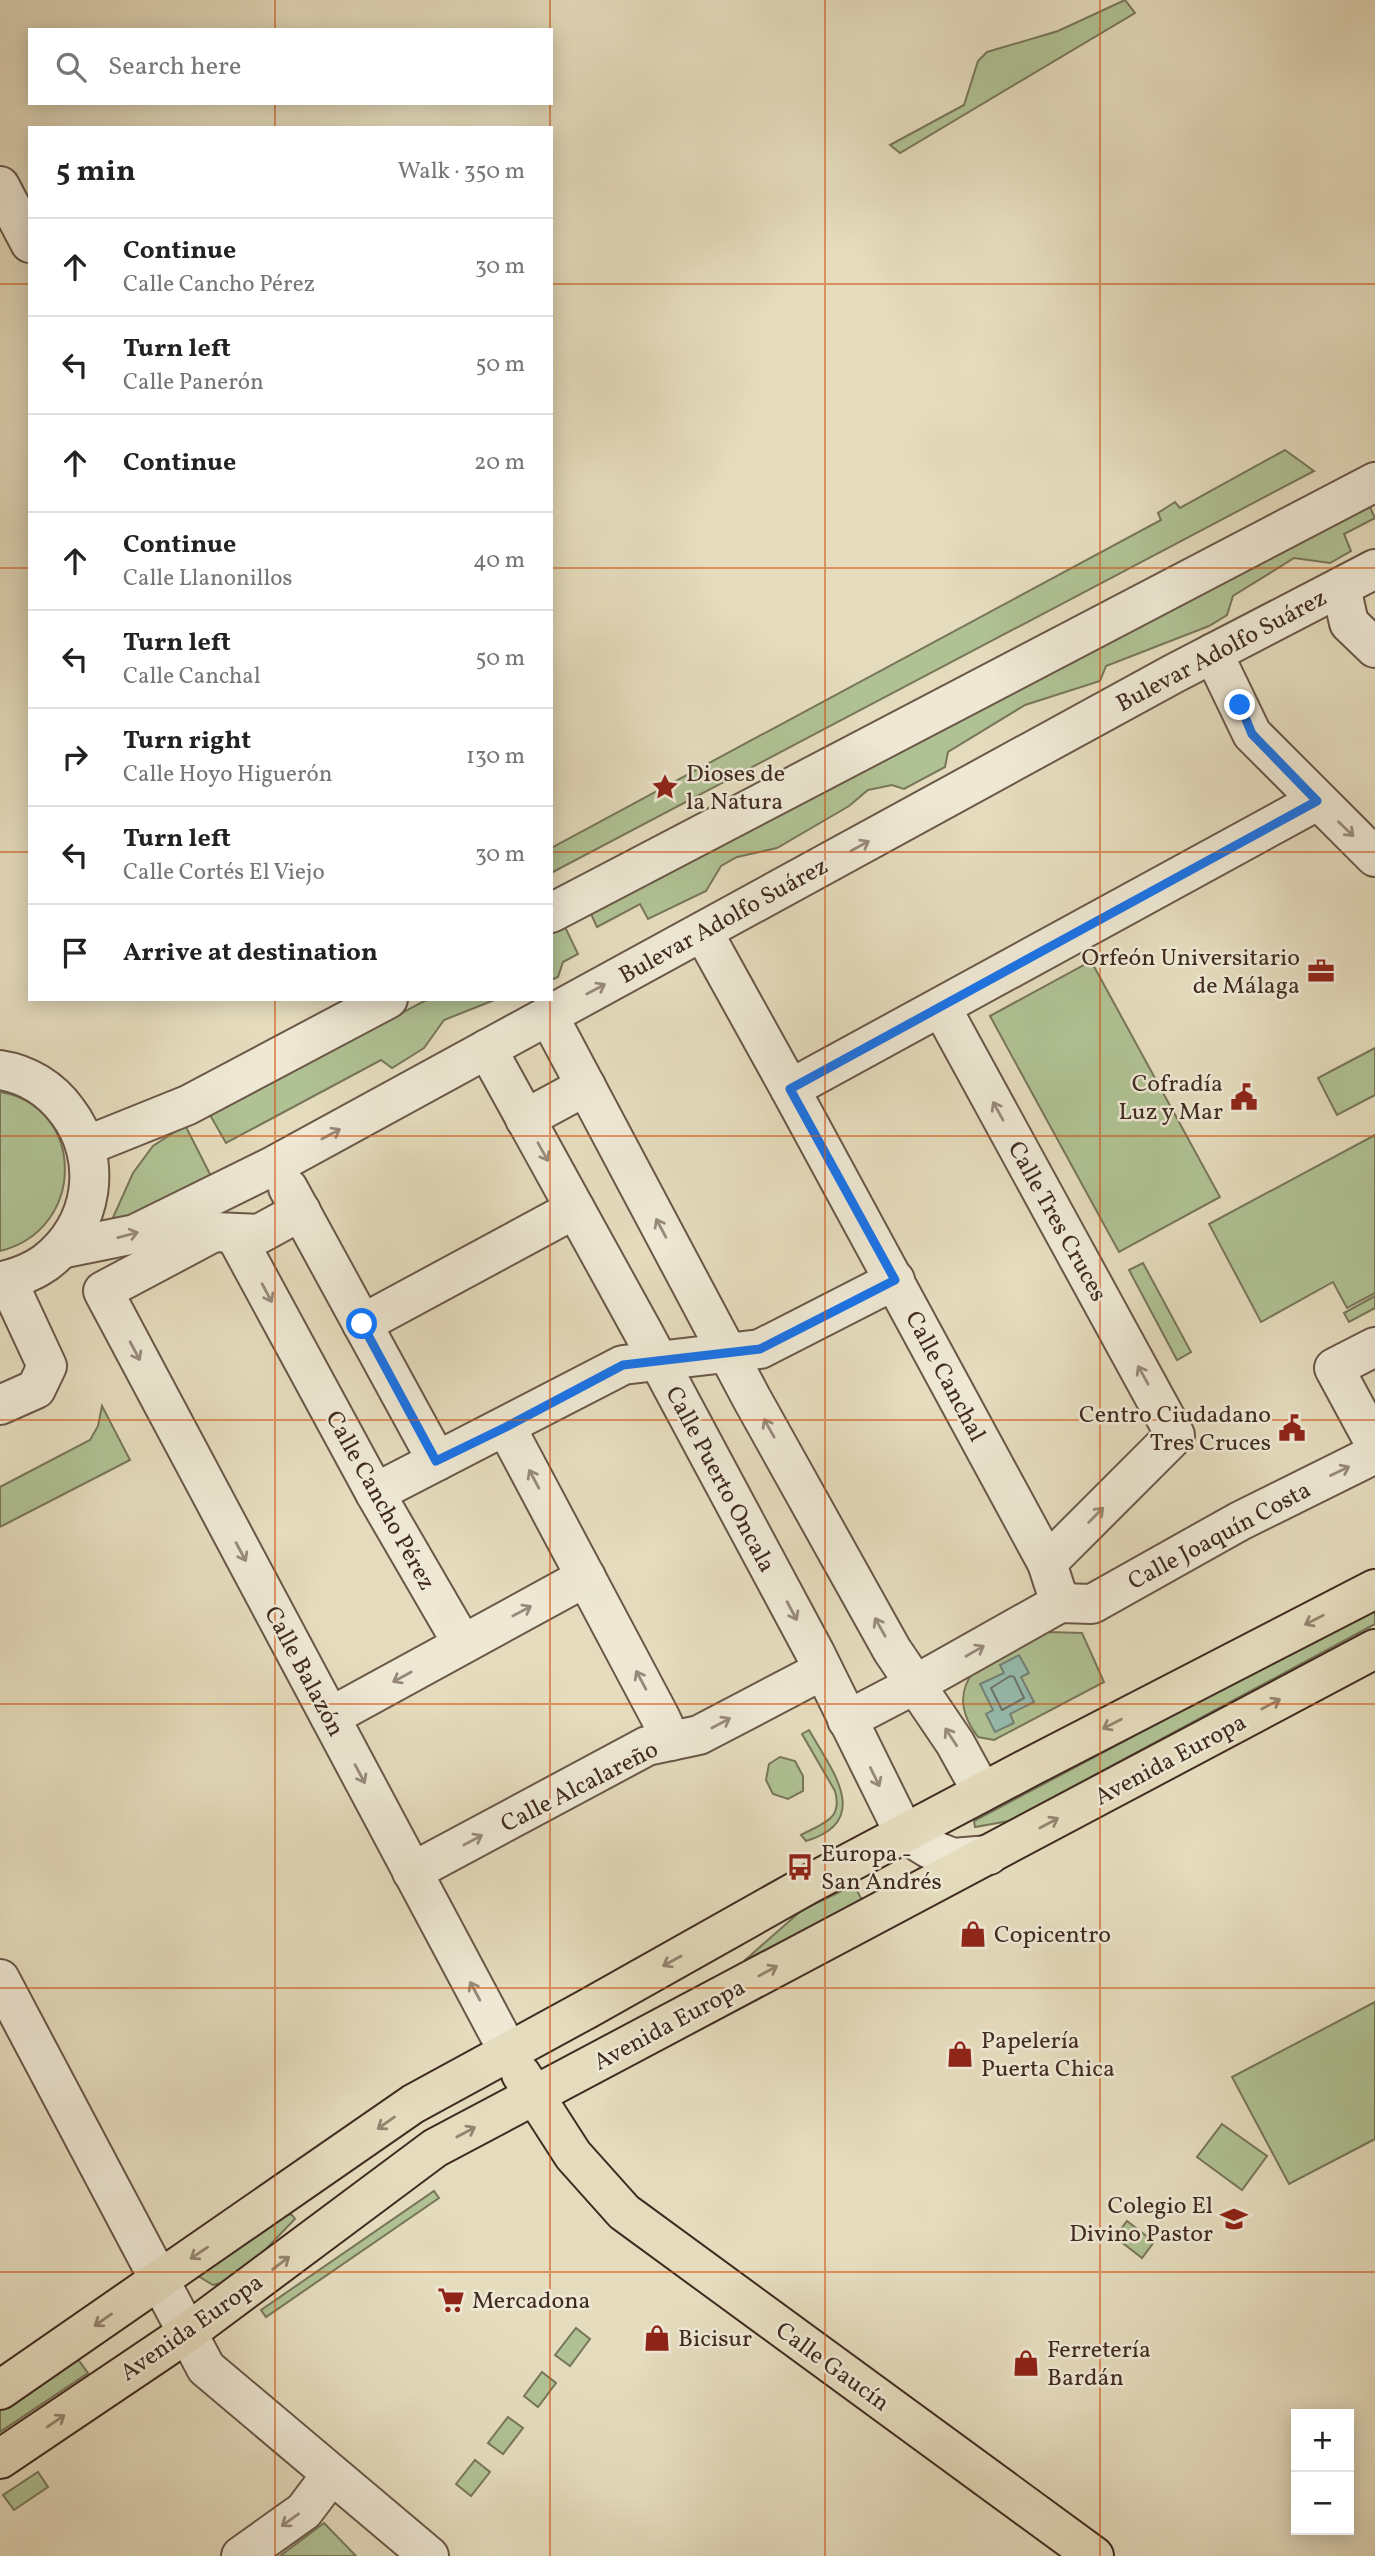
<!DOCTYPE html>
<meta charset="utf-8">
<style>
body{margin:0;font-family:Vollkorn,serif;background:#f6f6f6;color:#222}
.controls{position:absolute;right:21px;bottom:21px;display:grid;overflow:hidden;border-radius:0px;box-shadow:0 4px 18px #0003}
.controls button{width:63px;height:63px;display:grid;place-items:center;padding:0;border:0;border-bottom:2px solid #e0e0e0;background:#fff;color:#222;font:35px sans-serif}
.stop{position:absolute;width:21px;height:21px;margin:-16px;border:5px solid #1a73e8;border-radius:50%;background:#fff}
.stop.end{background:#1a73e8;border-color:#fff;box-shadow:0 2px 7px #0008}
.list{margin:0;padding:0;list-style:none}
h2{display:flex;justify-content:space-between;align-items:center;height:91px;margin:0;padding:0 28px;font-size:30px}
h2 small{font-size:23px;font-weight:400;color:#767676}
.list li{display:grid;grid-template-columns:46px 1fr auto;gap:21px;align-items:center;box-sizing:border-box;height:98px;padding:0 28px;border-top:2px solid #e0e0e0}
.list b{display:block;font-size:26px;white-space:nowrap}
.list p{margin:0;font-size:23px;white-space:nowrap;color:#767676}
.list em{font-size:23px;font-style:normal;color:#767676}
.icon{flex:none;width:38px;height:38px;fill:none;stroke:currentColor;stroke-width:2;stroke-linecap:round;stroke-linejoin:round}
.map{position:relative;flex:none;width:1375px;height:2556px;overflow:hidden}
.search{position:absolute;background:#fff;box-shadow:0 4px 18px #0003;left:28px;top:28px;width:525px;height:77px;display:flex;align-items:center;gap:18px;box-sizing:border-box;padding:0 24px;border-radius:0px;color:#767676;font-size:26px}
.panel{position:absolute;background:#fff;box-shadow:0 4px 18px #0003;left:28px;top:126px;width:525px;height:875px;border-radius:0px}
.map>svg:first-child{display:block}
</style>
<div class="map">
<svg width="1375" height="2556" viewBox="0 0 1375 2556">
<rect width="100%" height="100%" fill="#e5dcbd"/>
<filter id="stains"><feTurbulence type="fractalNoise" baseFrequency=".00286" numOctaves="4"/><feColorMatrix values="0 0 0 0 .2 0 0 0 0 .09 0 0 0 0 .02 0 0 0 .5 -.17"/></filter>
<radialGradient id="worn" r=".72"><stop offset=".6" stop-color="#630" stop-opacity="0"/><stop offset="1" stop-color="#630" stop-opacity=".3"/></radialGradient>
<g fill="#b0c294" stroke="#78765a" stroke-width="2">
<polygon points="1125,0 1135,13 900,153 890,145 964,105 978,61 987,52 1058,31"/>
<polygon points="1285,450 1314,471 551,873 551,848 1161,520 1158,513 1175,502 1180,508"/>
<polygon points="1368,503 1375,518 1344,534 1351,551 1330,563 1294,558 1233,596 1227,615 1209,626 1106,666 1100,681 1025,705 948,752 945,767 904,789 892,785 868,790 849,806 777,848 737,857 721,866 706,891 648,919 640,904 597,927 590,912"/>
<polygon points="565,927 578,954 563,962 558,977 551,980 551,934"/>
<polygon points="1091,961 1220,1197 1119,1252 990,1016"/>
<polygon points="428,999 497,999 444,1020 424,1048 392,1068 381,1060 226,1143 210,1115"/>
<polygon points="1375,1048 1375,1095 1337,1115 1318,1078"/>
<path d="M0,1092C86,1106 87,1230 0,1251Z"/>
<polygon points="185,1125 213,1180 120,1229 111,1222 133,1173 153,1146"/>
<polygon points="1375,1135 1375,1293 1347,1308 1333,1282 1261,1322 1209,1224"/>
<polygon points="1143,1263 1191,1352 1177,1360 1129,1270"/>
<polygon points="1375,1296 1375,1308 1349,1322 1344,1313"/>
<polygon points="102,1406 130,1460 0,1527 0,1487 90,1440 98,1426"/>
<polygon points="1375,1608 1375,1624 1009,1821 975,1827 974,1821"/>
<path d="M1048,1632L1082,1633L1104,1682L994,1740L978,1737C962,1716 956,1694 974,1671Z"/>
<path d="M809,1730C831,1769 874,1821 806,1841L801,1835C823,1823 843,1820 835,1791L802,1734Z"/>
<polygon points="780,1757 795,1761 803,1776 803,1791 788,1799 773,1794 766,1780 769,1764"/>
<polygon points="854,1885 862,1900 744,1961 802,1910"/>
<polygon points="1375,2002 1375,2139 1289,2184 1232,2077"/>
<polygon points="1222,2124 1267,2156 1242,2190 1197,2157"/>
<polygon points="434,2191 439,2198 266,2317 261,2310"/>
<polygon points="284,2213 292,2215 295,2219 265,2250 221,2283 213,2285 198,2276"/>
<polygon points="1127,2221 1154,2242 1142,2258 1115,2237"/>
<polygon points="576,2328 590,2339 570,2366 555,2355"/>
<polygon points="77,2358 88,2373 0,2432 0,2410"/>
<polygon points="542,2372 556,2383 538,2407 524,2396"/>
<polygon points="508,2417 523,2428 503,2454 488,2443"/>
<polygon points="475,2460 490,2472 471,2496 456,2484"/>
<polygon points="38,2472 48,2487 14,2510 3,2495"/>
<polygon points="324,2523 356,2556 280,2556"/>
</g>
<polygon fill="#96bcaf" stroke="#748276" stroke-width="2" points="1019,1655 1029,1673 1021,1677 1034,1702 1010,1714 1014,1723 995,1732 986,1714 993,1710 980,1684 1004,1673 1000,1665"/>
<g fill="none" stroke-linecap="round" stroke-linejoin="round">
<polygon stroke="#6c7468" stroke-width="2" points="1010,1676 1014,1677 1024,1698 1002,1710 991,1688"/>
<defs>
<g id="minor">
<polyline points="0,186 30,243"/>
<polyline points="1341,587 1349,623 1375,648"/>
<polyline points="1213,653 1252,734 1375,857"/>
<polyline points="551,913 1375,482"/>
<polyline points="703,932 790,1089 1047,1563 1060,1603"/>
<polyline points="941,1007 1175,1435 1047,1563"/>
<polyline points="548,1015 752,1399 892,1650 955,1743 982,1792"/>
<polyline points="487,1049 643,1332 815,1653 904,1833 928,1848 953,1858 989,1855"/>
<path d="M0,1070C27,1074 51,1089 67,1111C104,1159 94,1227 45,1263C31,1273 16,1278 0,1282"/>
<polyline points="790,1089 1317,801"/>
<polyline points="525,1119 586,1086"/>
<polyline points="86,1146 188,1105 388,999"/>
<polyline points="288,1188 437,1461"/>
<polyline points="301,1211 259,1234 214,1232 103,1291 508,2051"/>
<polyline points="234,1233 375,1493 462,1643"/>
<polyline points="61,1249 135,1234 275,1165 1173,674 1375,569"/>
<polyline points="362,1324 575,1209"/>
<polyline points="1375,1347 1334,1368 1375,1444"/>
<polyline points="0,1405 36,1389 47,1366 7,1280"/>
<polyline points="506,1427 660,1717 671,1741"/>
<polyline points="375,1493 623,1365 760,1349 895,1280"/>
<polyline points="1060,1603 1092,1604 1240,1521 1375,1454"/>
<polyline points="330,1717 586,1577"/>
<polyline points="847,1720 916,1684 1060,1603"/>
<polyline points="412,1872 647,1746 699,1735 823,1670"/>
<polyline points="0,1979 206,2368 429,2556"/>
<polyline points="241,2556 304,2511 331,2475"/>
</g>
<g id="major">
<polyline points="521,2074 573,2155 624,2212 1094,2556"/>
<polyline points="0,2390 413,2104 587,2009 809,1884 1030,1767 1375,1589"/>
<polyline points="0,2459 187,2333 435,2148 1375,1649"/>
</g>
</defs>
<use href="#minor" stroke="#6a5748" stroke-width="42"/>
<use href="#major" stroke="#412b21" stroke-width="42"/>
<use href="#minor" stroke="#eee8d4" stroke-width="38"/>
<use href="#major" stroke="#e5dcbd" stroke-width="38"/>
</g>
<defs><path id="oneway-shaft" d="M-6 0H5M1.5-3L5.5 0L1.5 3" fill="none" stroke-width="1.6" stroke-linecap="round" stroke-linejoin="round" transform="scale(1.75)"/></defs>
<g stroke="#988a7a">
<use href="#oneway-shaft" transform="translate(1346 829) rotate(44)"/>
<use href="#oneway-shaft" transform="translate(860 846) rotate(-29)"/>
<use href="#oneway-shaft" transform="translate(596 989) rotate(-28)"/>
<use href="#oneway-shaft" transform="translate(998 1111) rotate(-119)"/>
<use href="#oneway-shaft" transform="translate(331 1134) rotate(-28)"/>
<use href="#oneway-shaft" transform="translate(543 1152) rotate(61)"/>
<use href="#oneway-shaft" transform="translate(661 1228) rotate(-118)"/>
<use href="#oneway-shaft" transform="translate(128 1235) rotate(-15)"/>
<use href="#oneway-shaft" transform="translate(267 1293) rotate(62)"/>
<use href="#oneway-shaft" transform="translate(135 1351) rotate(62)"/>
<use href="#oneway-shaft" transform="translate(1143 1375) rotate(-119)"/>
<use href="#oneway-shaft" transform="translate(769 1428) rotate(-119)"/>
<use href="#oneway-shaft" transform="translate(1340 1471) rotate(-26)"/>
<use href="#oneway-shaft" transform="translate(534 1479) rotate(-118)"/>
<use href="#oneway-shaft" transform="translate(1096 1515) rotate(-45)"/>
<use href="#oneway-shaft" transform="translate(241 1552) rotate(62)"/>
<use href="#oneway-shaft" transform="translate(522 1611) rotate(-28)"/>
<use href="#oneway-shaft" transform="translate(792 1611) rotate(62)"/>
<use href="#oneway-shaft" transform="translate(880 1627) rotate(-119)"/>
<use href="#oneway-shaft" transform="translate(975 1651) rotate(-30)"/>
<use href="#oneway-shaft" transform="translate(402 1677) rotate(151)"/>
<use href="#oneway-shaft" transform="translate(641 1680) rotate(-118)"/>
<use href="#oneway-shaft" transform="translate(721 1723) rotate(-28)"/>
<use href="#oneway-shaft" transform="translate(951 1737) rotate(-123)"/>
<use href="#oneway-shaft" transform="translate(360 1774) rotate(62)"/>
<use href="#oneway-shaft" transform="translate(875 1777) rotate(64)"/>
<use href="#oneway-shaft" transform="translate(473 1840) rotate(-28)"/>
<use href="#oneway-shaft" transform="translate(475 1991) rotate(-118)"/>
<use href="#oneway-shaft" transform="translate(290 2520) rotate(144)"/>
</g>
<g stroke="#93846f">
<use href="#oneway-shaft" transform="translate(1314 1620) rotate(153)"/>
<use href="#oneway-shaft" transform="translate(1271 1704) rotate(-28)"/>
<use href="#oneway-shaft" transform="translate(1112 1724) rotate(153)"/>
<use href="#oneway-shaft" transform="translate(1049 1823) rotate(-28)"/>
<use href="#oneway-shaft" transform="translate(672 1961) rotate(151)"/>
<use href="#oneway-shaft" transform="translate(768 1971) rotate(-28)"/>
<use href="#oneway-shaft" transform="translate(386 2123) rotate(145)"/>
<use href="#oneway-shaft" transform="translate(466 2132) rotate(-28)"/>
<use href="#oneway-shaft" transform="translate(199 2253) rotate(146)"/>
<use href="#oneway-shaft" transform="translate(281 2263) rotate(-37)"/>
<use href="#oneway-shaft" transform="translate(103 2320) rotate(145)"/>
<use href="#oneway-shaft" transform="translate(56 2421) rotate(-34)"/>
</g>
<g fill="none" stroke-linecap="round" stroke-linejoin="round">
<polyline stroke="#1a73e8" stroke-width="9" points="362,1324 436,1461 506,1427 623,1365 760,1349 895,1280 790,1089 1317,801 1252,734 1240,705"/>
</g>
<path fill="none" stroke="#cf520f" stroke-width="2" stroke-opacity="0.55" d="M275,0V30M550,0V30M825,0V2556M1100,0V2556M275,103V128M550,103V128M0,284H30M551,284H1375M0,568H30M551,568H1375M0,852H30M551,852H1375M275,999V2556M550,999V2556M0,1136H1375M0,1420H1375M0,1704H1375M0,1988H1375M0,2272H1375"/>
<defs>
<symbol id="sight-bare" viewBox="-9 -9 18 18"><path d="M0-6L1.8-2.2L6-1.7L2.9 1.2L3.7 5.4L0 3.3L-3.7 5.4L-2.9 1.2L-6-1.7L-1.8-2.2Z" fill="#8f2418" stroke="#eee8d4" stroke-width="2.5" paint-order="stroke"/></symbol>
<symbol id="office-bare" viewBox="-9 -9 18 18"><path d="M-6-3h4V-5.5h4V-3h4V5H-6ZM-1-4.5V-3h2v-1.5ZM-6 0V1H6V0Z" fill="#8f2418" stroke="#eee8d4" stroke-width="2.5" paint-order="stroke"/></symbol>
<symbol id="civic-bare" viewBox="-9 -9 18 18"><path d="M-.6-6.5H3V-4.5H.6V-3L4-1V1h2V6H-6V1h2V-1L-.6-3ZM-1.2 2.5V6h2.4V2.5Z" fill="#8f2418" stroke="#eee8d4" stroke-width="2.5" paint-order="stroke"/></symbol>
<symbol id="bus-bare" viewBox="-9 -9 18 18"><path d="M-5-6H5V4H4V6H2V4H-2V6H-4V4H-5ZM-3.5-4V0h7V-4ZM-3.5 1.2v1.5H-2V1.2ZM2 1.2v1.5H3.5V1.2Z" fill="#8f2418" stroke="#eee8d4" stroke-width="2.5" paint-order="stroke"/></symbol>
<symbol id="shop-bare" viewBox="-9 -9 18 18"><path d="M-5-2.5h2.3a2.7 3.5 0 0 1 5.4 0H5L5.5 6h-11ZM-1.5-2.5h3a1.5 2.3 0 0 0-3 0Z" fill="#8f2418" stroke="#eee8d4" stroke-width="2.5" paint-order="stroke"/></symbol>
<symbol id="school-bare" viewBox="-9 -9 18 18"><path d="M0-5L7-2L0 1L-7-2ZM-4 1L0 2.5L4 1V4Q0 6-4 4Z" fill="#8f2418" stroke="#eee8d4" stroke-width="2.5" paint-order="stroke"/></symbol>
<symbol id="supermarket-bare" viewBox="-9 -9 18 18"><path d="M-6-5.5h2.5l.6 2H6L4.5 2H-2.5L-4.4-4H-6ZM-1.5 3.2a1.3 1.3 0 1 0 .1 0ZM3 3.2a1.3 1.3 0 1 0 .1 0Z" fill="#8f2418" stroke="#eee8d4" stroke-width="2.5" paint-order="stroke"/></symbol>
</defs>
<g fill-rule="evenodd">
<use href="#sight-bare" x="646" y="768" width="38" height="38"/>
<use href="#office-bare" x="1302" y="952" width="38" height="38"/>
<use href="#civic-bare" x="1225" y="1078" width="38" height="38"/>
<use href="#civic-bare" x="1273" y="1409" width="38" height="38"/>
<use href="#bus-bare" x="781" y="1848" width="38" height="38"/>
<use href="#shop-bare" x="954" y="1915" width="38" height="38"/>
<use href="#shop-bare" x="941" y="2035" width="38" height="38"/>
<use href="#school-bare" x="1215" y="2200" width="38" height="38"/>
<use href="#supermarket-bare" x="432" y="2281" width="38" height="38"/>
<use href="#shop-bare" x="638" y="2319" width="38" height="38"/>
<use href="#shop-bare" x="1007" y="2344" width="38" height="38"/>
</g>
<g text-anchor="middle" stroke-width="5" stroke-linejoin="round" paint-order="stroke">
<g font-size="24" fill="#412b21" stroke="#eee8d4">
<text transform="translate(1221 650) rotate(-28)" y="8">Bulevar Adolfo Suárez</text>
<text transform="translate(723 920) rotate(-29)" y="8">Bulevar Adolfo Suárez</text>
<text transform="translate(1058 1221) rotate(61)" y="8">Calle Tres Cruces</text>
<text transform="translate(946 1376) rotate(62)" y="8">Calle Canchal</text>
<text transform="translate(721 1479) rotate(62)" y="8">Calle Puerto Oncala</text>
<text transform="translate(381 1500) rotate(61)" y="8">Calle Cancho Pérez</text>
<text transform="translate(1219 1535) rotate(-28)" y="8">Calle Joaquín Costa</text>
<text transform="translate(305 1671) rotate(62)" y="8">Calle Balazón</text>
<text transform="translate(1170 1759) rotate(-28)" y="8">Avenida Europa</text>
<text transform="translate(579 1786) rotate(-27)" y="8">Calle Alcalareño</text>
<text transform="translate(669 2024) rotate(-28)" y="8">Avenida Europa</text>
<text transform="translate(191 2327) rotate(-35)" y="8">Avenida Europa</text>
<text transform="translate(833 2366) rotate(36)" y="8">Calle Gaucín</text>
</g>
<g font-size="24" fill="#412b21" stroke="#eee8d4" text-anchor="start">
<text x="686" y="781">Dioses de<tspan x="686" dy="28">la Natura</tspan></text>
<text x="1300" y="965" text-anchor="end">Orfeón Universitario<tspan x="1300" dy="28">de Málaga</tspan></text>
<text x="1223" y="1091" text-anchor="end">Cofradía<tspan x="1223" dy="28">Luz y Mar</tspan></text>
<text x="1271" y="1422" text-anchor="end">Centro Ciudadano<tspan x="1271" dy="28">Tres Cruces</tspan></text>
<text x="821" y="1861">Europa -<tspan x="821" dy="28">San Andrés</tspan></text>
<text x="994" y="1942">Copicentro</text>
<text x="981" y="2048">Papelería<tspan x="981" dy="28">Puerta Chica</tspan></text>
<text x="1213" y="2213" text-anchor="end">Colegio El<tspan x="1213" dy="28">Divino Pastor</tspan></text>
<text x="472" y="2308">Mercadona</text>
<text x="678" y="2346">Bicisur</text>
<text x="1047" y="2357">Ferretería<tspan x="1047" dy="28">Bardán</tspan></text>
</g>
</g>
<rect width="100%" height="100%" filter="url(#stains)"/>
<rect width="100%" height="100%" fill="url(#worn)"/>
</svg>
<div class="controls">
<button>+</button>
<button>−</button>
</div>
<div class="stop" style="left:362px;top:1324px"></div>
<div class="stop end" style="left:1240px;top:705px"></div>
<div class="search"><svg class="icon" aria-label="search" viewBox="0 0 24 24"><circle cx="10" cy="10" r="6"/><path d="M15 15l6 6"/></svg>Search here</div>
<section class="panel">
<h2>5 min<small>Walk · 350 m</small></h2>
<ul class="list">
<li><svg class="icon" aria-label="ahead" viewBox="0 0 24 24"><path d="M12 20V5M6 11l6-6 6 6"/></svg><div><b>Continue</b><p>Calle Cancho Pérez</p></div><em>30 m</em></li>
<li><svg class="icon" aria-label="left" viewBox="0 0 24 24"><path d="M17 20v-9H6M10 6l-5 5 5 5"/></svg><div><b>Turn left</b><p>Calle Panerón</p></div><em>50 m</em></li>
<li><svg class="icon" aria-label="ahead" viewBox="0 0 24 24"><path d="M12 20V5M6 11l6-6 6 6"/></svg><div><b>Continue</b></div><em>20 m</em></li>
<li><svg class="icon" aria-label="ahead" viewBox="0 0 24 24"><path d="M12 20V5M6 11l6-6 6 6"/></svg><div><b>Continue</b><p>Calle Llanonillos</p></div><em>40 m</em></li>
<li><svg class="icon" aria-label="left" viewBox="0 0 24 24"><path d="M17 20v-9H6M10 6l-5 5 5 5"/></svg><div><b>Turn left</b><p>Calle Canchal</p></div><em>50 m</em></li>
<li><svg class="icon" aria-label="right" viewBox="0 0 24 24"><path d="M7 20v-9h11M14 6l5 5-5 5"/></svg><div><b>Turn right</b><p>Calle Hoyo Higuerón</p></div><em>130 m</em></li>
<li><svg class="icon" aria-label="left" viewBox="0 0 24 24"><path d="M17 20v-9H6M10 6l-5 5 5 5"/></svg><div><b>Turn left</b><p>Calle Cortés El Viejo</p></div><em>30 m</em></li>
<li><svg class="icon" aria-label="arrive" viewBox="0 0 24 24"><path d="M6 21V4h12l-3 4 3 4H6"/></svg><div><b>Arrive at destination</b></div></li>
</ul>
</section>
</div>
